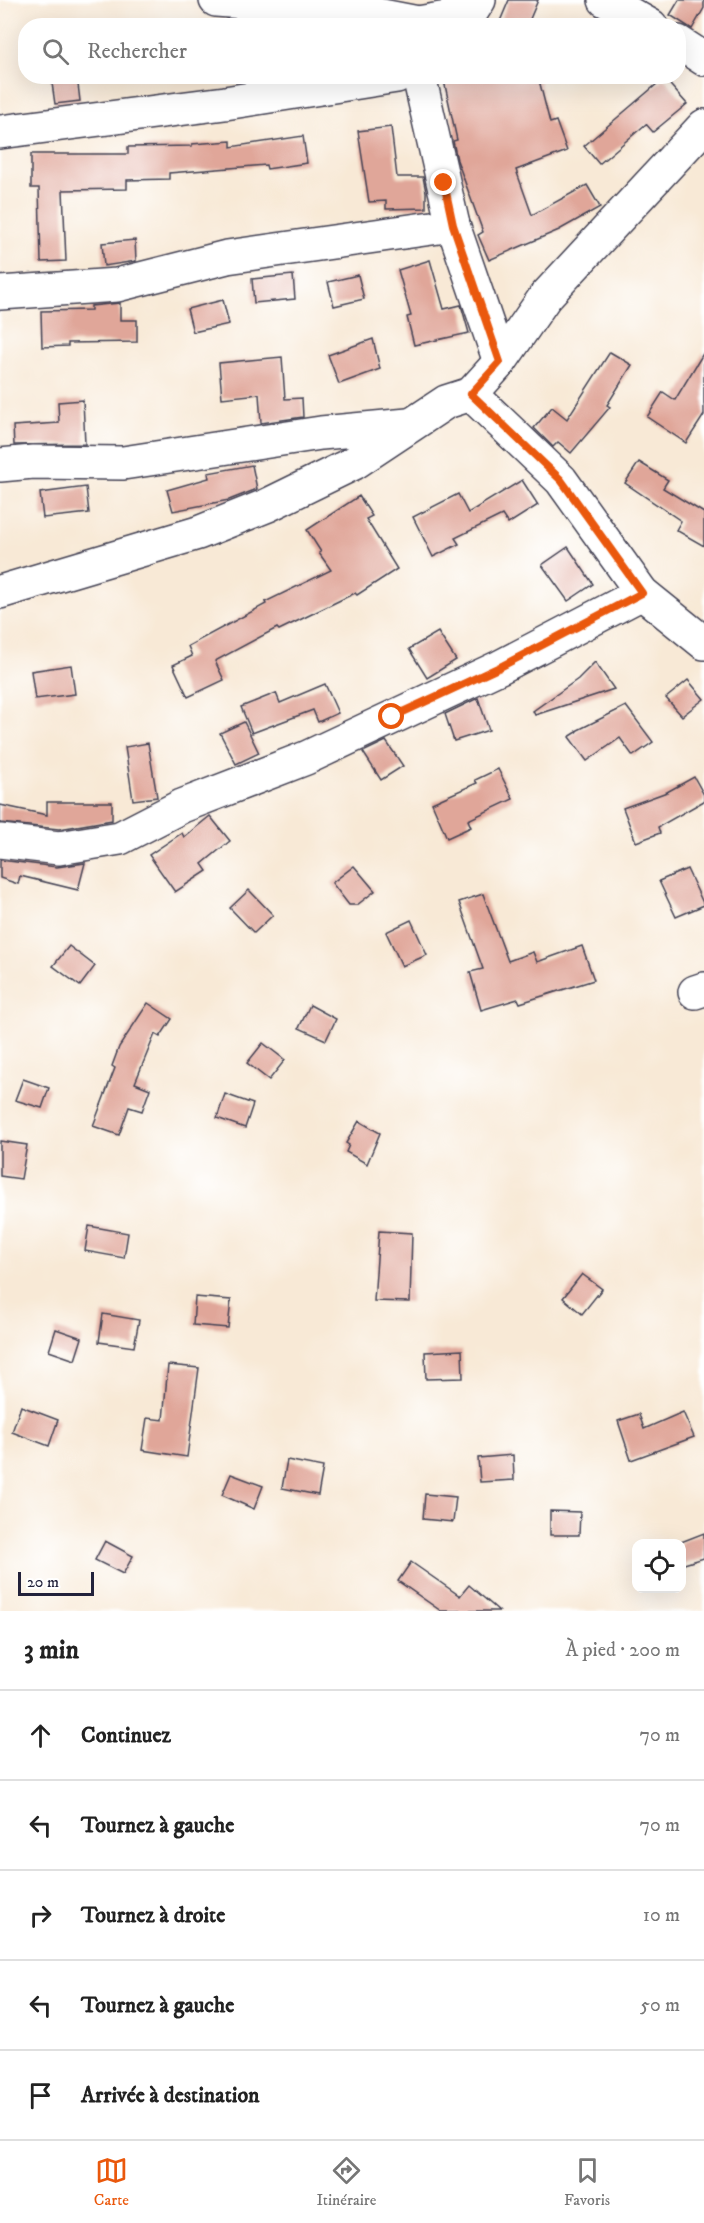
<!DOCTYPE html>
<html lang="fr">
<meta charset="utf-8">
<style>
body{margin:0;font-family:"IM FELL DW Pica",serif;background:#f6f6f6;color:#222}
.controls{position:absolute;right:18px;bottom:18px;display:grid;overflow:hidden;border-radius:12px;box-shadow:0 6px 24px #0002}
.controls button{width:54px;height:54px;display:grid;place-items:center;padding:0;border:0;border-bottom:2px solid #e0e0e0;background:#fff;color:#222;font:30px sans-serif}
.scale{position:absolute;left:18px;bottom:15px;width:76px;box-sizing:border-box;padding-left:6px;border:3px solid #22223b;border-top:0;font-size:16px;line-height:21px;white-space:nowrap;color:#22223b;-webkit-text-stroke:4px #fff;paint-order:stroke}
.stop{position:absolute;width:18px;height:18px;margin:-14px;border:4px solid #ea580c;border-radius:50%;background:#fff}
.stop.end{background:#ea580c;border-color:#fff;box-shadow:0 2px 6px #0008}
.list{margin:0;padding:0;list-style:none}
h2{display:flex;justify-content:space-between;align-items:center;height:78px;margin:0;padding:0 24px;font-size:26px}
h2 small{font-size:20px;font-weight:400;color:#767676}
.list li{display:grid;grid-template-columns:39px 1fr auto;gap:18px;align-items:center;box-sizing:border-box;height:90px;padding:0 24px;border-top:2px solid #e0e0e0}
.list b{display:block;font-size:22px;white-space:nowrap}
.list em{font-size:20px;font-style:normal;color:#767676}
.icon{flex:none;width:33px;height:33px;fill:none;stroke:currentColor;stroke-width:2;stroke-linecap:round;stroke-linejoin:round}
.map{position:relative;flex:none;width:704px;height:1611px;overflow:hidden}
.search{position:absolute;background:#fff;box-shadow:0 6px 24px #0002;left:18px;right:18px;top:18px;height:66px;display:flex;align-items:center;gap:15px;box-sizing:border-box;padding:0 21px;border-radius:24px;color:#767676;font-size:22px}
.sheet{height:528px;background:#fff}
nav{display:flex;justify-content:space-around;align-items:center;box-sizing:border-box;height:84px;border-top:2px solid #e0e0e0;background:#fff;font-size:16px;color:#767676}
nav a{display:grid;justify-items:center;gap:3px}
nav .on{color:#ea580c}
.map>svg:first-child{display:block}
</style>
<div class="map">
<svg width="704" height="1611" viewBox="0 0 704 1611">
<rect width="100%" height="100%" fill="#fff"/>
<filter id="ink" filterUnits="userSpaceOnUse"><feTurbulence type="fractalNoise" baseFrequency=".0167" numOctaves="2"/><feDisplacementMap in="SourceGraphic" scale="12" xChannelSelector="R" yChannelSelector="G"/><feConvolveMatrix kernelMatrix="1 2 1 2 8 2 1 2 1" color-interpolation-filters="sRGB"/></filter>
<filter id="wash" filterUnits="userSpaceOnUse"><feTurbulence type="fractalNoise" baseFrequency=".008" numOctaves="4" result="noise"/><feDisplacementMap in="SourceGraphic" scale="24" xChannelSelector="R" yChannelSelector="G"/><feGaussianBlur stdDeviation="1.35" result="paint"/><feColorMatrix in="noise" values="0 0 0 0 0 0 0 0 0 0 0 0 0 0 0 0 0 1.4 0 .05"/><feComposite in="paint" operator="in"/></filter>
<g filter="url(#wash)">
<rect width="100%" height="100%" fill="#f8e9d6"/>
<g id="blocks">
<g fill="#e0a699">
<polygon points="509,0 538,0 527,26 498,26"/>
<polygon points="679,0 704,0 704,8 692,29 670,15"/>
<polygon points="51,76 77,76 80,101 55,104"/>
<polygon points="443,76 538,76 550,123 556,121 567,151 516,170 532,215 587,185 600,207 559,230 489,260 478,235 483,232 457,160 453,141 457,140"/>
<polygon points="664,78 687,104 653,132 646,124 599,164 584,146"/>
<polygon points="391,127 397,177 423,177 426,192 426,208 386,209 386,201 369,202 358,131"/>
<polygon points="303,136 307,163 267,169 266,165 169,173 169,179 127,180 127,189 63,190 66,261 41,262 39,188 31,188 31,154 128,154 128,147 192,146 192,144 231,141 231,147"/>
<polygon points="135,240 136,261 104,266 102,243"/>
<polygon points="430,260 444,309 461,305 469,333 414,345 407,317 411,316 398,270"/>
<polygon points="293,275 295,299 254,303 252,279"/>
<polygon points="358,275 364,299 334,306 328,282"/>
<polygon points="223,300 229,324 193,332 187,309"/>
<polygon points="120,303 120,320 137,320 137,342 68,343 68,346 42,347 41,311 91,310 91,306"/>
<polygon points="373,339 380,369 339,384 328,355"/>
<polygon points="610,352 632,365 607,405 610,407 571,453 558,442 553,447 534,428 552,407 567,419"/>
<polygon points="704,352 704,415 686,443 647,417 663,392 675,400"/>
<polygon points="282,357 285,399 302,398 303,417 261,423 259,394 222,398 219,363"/>
<polygon points="83,400 85,444 14,445 13,426 59,423 58,402"/>
<polygon points="639,462 668,480 663,488 704,513 704,546 676,530 681,521 625,483"/>
<polygon points="252,465 257,489 229,500 173,511 167,490 209,478 208,473"/>
<polygon points="522,480 538,505 508,524 502,515 455,538 459,544 433,557 413,517 458,494 468,513"/>
<polygon points="86,487 89,513 43,518 40,493"/>
<polygon points="359,496 372,516 366,519 397,569 357,595 355,593 279,630 277,628 215,661 224,680 188,697 173,665 192,656 188,646 266,604 265,602 331,570 319,553 321,552 307,530"/>
<polygon points="568,547 593,584 568,601 542,565"/>
<polygon points="438,632 456,660 427,678 409,649"/>
<polygon points="595,662 614,689 535,715 533,711 578,679"/>
<polygon points="71,665 75,694 35,699 31,671"/>
<polygon points="688,680 704,699 682,716 666,698"/>
<polygon points="325,684 338,713 318,722 313,710 252,733 241,707 276,693 280,703"/>
<polygon points="478,698 489,730 454,741 445,714"/>
<polygon points="626,706 653,742 633,756 620,738 587,761 569,737 577,732 576,731"/>
<polygon points="244,722 259,753 236,764 220,733"/>
<polygon points="386,741 403,766 381,780 363,752"/>
<polygon points="148,743 157,797 133,800 125,747"/>
<polygon points="498,769 513,799 468,820 471,827 447,838 432,803 477,783 475,780"/>
<polygon points="694,777 704,795 704,801 658,827 660,833 636,842 623,808 667,792"/>
<polygon points="47,802 112,802 112,820 59,829 0,823 0,805 47,815"/>
<polygon points="210,816 230,841 202,864 207,871 175,892 149,855 182,833 184,837"/>
<polygon points="0,860 57,867 85,863 78,890 20,876 18,884 0,878"/>
<polygon points="354,866 375,891 357,905 349,905 332,883"/>
<polygon points="687,869 704,905 676,917 659,881"/>
<polygon points="249,890 273,915 254,933 230,908"/>
<polygon points="483,894 508,961 533,952 537,962 582,946 594,980 520,1003 518,999 481,1010 470,972 483,969 459,902"/>
<polygon points="411,920 427,955 402,966 386,932"/>
<polygon points="69,946 95,966 80,986 53,966"/>
<polygon points="148,1003 172,1019 160,1037 155,1034 135,1083 150,1089 142,1111 129,1107 119,1135 93,1126 115,1068 112,1066 119,1047"/>
<polygon points="310,1005 336,1019 326,1040 299,1028"/>
<polygon points="263,1043 285,1060 269,1080 247,1063"/>
<polygon points="23,1079 49,1088 42,1108 15,1100"/>
<polygon points="225,1094 253,1104 245,1128 217,1118"/>
<polygon points="359,1121 380,1133 367,1164 346,1152 349,1145 346,1143"/>
<polygon points="0,1141 27,1145 21,1179 0,1176"/>
<polygon points="89,1226 128,1233 124,1258 85,1251"/>
<polygon points="379,1231 412,1233 410,1302 374,1301"/>
<polygon points="582,1274 602,1289 582,1314 563,1298"/>
<polygon points="195,1297 231,1300 228,1328 193,1325"/>
<polygon points="103,1314 139,1320 134,1347 99,1342"/>
<polygon points="56,1329 82,1338 75,1360 49,1351"/>
<polygon points="462,1350 463,1378 426,1379 425,1352"/>
<polygon points="168,1365 199,1368 187,1457 142,1450 147,1418 163,1420"/>
<polygon points="21,1406 58,1420 49,1446 12,1432"/>
<polygon points="683,1412 694,1437 631,1460 618,1421 639,1414 644,1429"/>
<polygon points="513,1455 514,1480 480,1482 478,1458"/>
<polygon points="287,1460 323,1467 318,1495 282,1488"/>
<polygon points="231,1474 263,1486 254,1509 222,1495"/>
<polygon points="425,1494 456,1497 453,1522 423,1519"/>
<polygon points="550,1511 580,1512 579,1535 550,1535"/>
<polygon points="704,1533 704,1558 681,1565 681,1542"/>
<polygon points="105,1541 133,1556 123,1574 95,1560"/>
<polygon points="411,1562 460,1596 469,1585 499,1611 441,1611 398,1581"/>
</g>
</g>
</g>
<g filter="url(#ink)">
<use href="#blocks" fill-opacity="0" stroke="#424052" stroke-width="1.5"/>
<g fill="none" stroke-linecap="round" stroke-linejoin="round">
<defs>
<g id="minor">
<polyline points="216,0 351,10 418,23"/>
<polyline points="605,0 651,26"/>
<polyline points="418,26 418,23 470,14 479,0"/>
<polyline points="678,42 704,59"/>
<polyline points="419,76 453,225 500,362"/>
<polyline points="0,132 225,103 397,76"/>
<polyline points="0,293 117,285 227,257 453,225"/>
<polyline points="471,394 561,480 642,593 704,643"/>
<polyline points="0,465 33,462 123,463 321,433 408,425"/>
<polyline points="0,592 198,533 268,505 354,463 446,402 471,394 500,362 545,297 704,126"/>
<polyline points="0,841 59,848 120,838 182,806 306,758 500,667 642,593"/>
<polyline points="695,992 704,989"/>
</g>
</defs>
<use href="#minor" stroke="#424052" stroke-width="36"/>
<use href="#minor" stroke="#fff" stroke-width="33"/>
</g>
</g>
<g fill="none" stroke-linecap="round" stroke-linejoin="round" filter="url(#ink)">
<polyline stroke="#ea580c" stroke-width="8" points="392,717 500,667 642,593 561,480 471,394 500,362 453,225 444,183"/>
</g>
</svg>
<div class="controls">
<button><svg class="icon" aria-label="locate" viewBox="0 0 24 24"><circle cx="12" cy="12" r="6"/><path d="M12 2v4M12 18v4M2 12h4M18 12h4"/></svg></button>
</div>
<div class="scale">20 m</div>
<div class="stop" style="left:392px;top:717px"></div>
<div class="stop end" style="left:444px;top:183px"></div>
<div class="search"><svg class="icon" aria-label="search" viewBox="0 0 24 24"><circle cx="10" cy="10" r="6"/><path d="M15 15l6 6"/></svg>Rechercher</div>
</div>
<section class="sheet">
<h2>3 min<small>À pied · 200 m</small></h2>
<ul class="list">
<li><svg class="icon" aria-label="ahead" viewBox="0 0 24 24"><path d="M12 20V5M6 11l6-6 6 6"/></svg><div><b>Continuez</b></div><em>70 m</em></li>
<li><svg class="icon" aria-label="left" viewBox="0 0 24 24"><path d="M17 20v-9H6M10 6l-5 5 5 5"/></svg><div><b>Tournez à gauche</b></div><em>70 m</em></li>
<li><svg class="icon" aria-label="right" viewBox="0 0 24 24"><path d="M7 20v-9h11M14 6l5 5-5 5"/></svg><div><b>Tournez à droite</b></div><em>10 m</em></li>
<li><svg class="icon" aria-label="left" viewBox="0 0 24 24"><path d="M17 20v-9H6M10 6l-5 5 5 5"/></svg><div><b>Tournez à gauche</b></div><em>50 m</em></li>
<li><svg class="icon" aria-label="arrive" viewBox="0 0 24 24"><path d="M6 21V4h12l-3 4 3 4H6"/></svg><div><b>Arrivée à destination</b></div></li>
</ul>
</section>
<nav>
<a class="on"><svg class="icon" aria-label="map" viewBox="0 0 24 24"><path d="M3 6l6-2 6 2 6-2v14l-6 2-6-2-6 2zM9 4v14M15 6v14"/></svg>Carte</a>
<a><svg class="icon" aria-label="directions" viewBox="0 0 24 24"><path d="M12 3l9 9-9 9-9-9zM9 14v-3h6M13 9l2 2-2 2"/></svg>Itinéraire</a>
<a><svg class="icon" aria-label="saved" viewBox="0 0 24 24"><path d="M7 4h10v16l-5-4-5 4z"/></svg>Favoris</a>
</nav>
